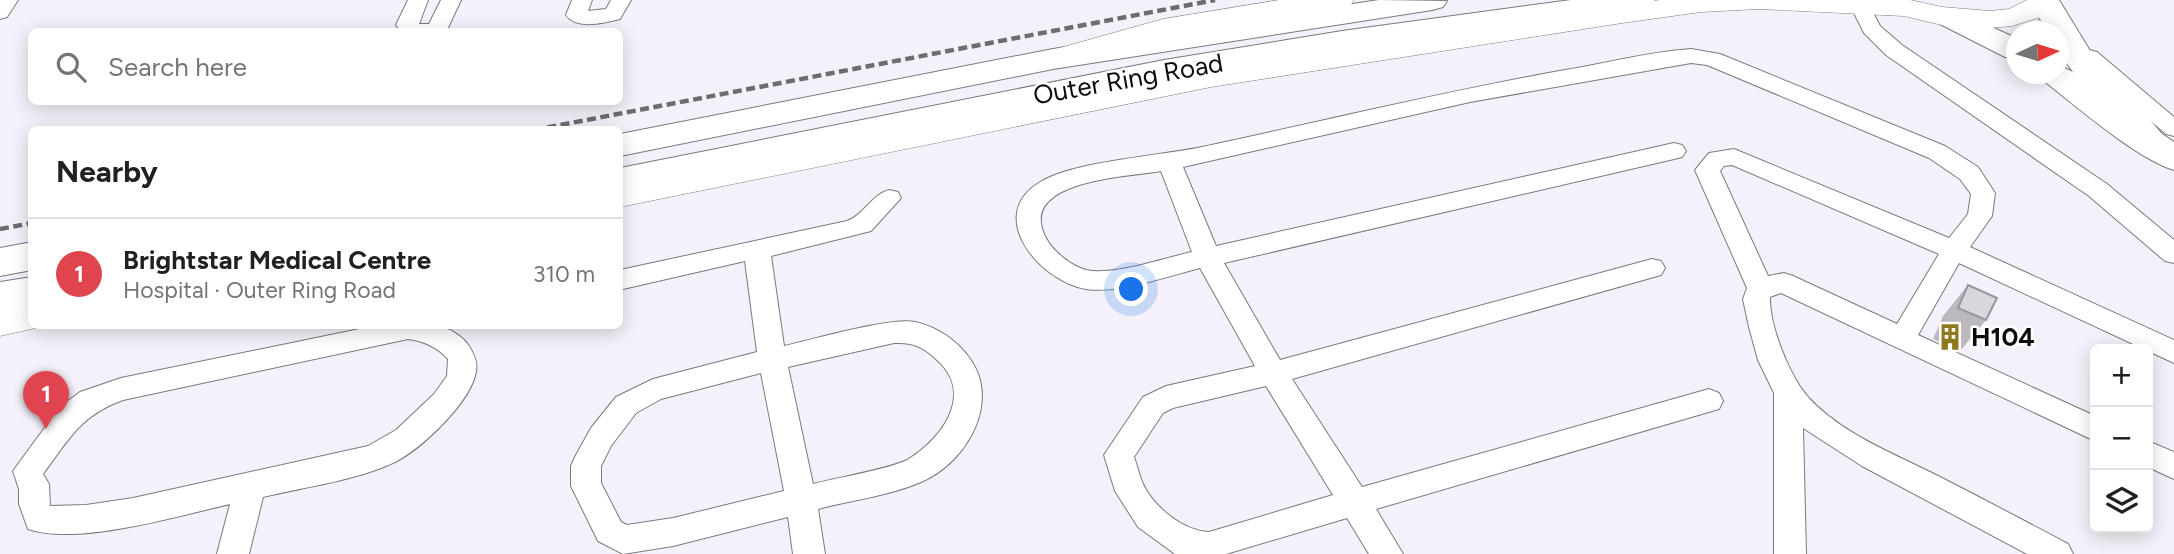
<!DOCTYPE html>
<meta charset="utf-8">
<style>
body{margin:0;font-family:Figtree,sans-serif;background:#f6f6f6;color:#202124}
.controls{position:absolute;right:21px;bottom:21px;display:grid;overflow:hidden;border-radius:10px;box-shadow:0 4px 18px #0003}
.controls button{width:63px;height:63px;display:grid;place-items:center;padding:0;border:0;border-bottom:2px solid #e0e0e0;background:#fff;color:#202124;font:35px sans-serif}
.compass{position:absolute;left:2006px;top:21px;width:63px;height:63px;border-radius:50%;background:#fff;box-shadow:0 4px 18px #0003;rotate:86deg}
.you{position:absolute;left:1132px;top:290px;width:24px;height:24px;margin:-18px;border:5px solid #fff;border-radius:50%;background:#1a73e8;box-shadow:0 0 0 10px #1a73e833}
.badge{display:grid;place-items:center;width:46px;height:46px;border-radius:50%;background:#ea580c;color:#fff;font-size:23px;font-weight:700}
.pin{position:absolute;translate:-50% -58px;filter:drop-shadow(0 2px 4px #0008)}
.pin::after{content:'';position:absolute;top:37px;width:24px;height:21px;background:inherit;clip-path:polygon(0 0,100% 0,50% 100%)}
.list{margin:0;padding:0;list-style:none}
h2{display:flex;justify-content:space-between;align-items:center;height:91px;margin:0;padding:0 28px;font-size:30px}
h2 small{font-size:23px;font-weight:400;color:#757577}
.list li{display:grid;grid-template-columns:46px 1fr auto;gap:21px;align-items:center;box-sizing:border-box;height:112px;padding:0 28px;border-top:2px solid #e0e0e0}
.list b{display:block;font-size:26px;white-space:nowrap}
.list p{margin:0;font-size:23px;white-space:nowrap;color:#757577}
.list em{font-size:23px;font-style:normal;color:#757577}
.icon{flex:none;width:38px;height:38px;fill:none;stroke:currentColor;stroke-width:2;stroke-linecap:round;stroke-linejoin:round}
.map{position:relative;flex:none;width:2174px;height:554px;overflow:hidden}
.search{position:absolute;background:#fff;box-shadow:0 4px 18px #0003;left:28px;top:28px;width:595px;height:77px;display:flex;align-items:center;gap:18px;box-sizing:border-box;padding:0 24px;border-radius:10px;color:#757577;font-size:26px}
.panel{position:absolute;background:#fff;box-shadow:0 4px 18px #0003;left:28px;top:126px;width:595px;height:203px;border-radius:10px}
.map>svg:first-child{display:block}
</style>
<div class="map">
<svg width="2174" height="554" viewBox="0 0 2174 554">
<rect width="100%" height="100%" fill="#f5f1fa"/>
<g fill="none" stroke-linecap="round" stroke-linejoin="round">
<defs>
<g id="street">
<polygon points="0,0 18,0 7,17 0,19"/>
<polygon points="408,0 428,0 419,24 429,24 441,0 461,0 446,32 402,32 396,25"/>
<path d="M572,0H592L588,11L606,9L611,0H631L620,19C604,23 576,30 566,15Z"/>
<polygon points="1861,1 1868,3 1880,26 1902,45 2107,184 2174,240 2174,263 2165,261 2089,196 1886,55 1864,33 1851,7 1854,3"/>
<path d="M1691,49L1720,54L1945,146L1978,167L1995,193L1992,216L1970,247L2174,340V363L1959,263L1918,335L2095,416V441L1781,293L1770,297C1769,325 1789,374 1807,396C1841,434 1895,454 1940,477C1983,499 2025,521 2068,544L2073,554H2027L1862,466L1803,428L1806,554H1774V393L1758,360L1749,327L1743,299L1747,288L1695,170L1709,153L1734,149L1949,238L1968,214L1971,194L1960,179L1929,158L1707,65L1691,63L1470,102L1183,167L1216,246L1674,143L1682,145L1686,151L1682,157L1674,159L1224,263L1280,360L1652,259L1661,261L1665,268L1661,275L1292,379L1362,487L1709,389L1719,393L1723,401L1719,409L1376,509L1403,554H1369L1347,518L1226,554H1175L1138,527L1115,491L1104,455L1143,397L1166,386L1255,366L1200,268C1168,276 1119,294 1086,289C1039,281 983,214 1042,181C1077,161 1159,156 1202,147C1323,121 1443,92 1565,70C1607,63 1649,52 1691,49ZM1732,165L1939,254L1897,324L1793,276L1784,273L1768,276L1720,171L1724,166ZM1161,171L1192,252C1164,258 1114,276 1086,270C1071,266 1052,251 1045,236C1018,180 1128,177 1161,171ZM1266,386L1333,495L1209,532C1183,531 1154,507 1143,484C1139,475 1137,465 1134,457L1163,413L1173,408Z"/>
<polygon points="2089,50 2097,52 2174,117 2174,136 2166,134 2081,62 2078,57 2081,52"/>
<path d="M889,190L898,192L901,198L871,231L771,256L784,346C812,340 890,317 915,322C940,327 965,346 976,369C996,412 962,465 921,482C889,496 851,500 818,509L825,554H793L788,517L673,546L623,554L598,541L571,486V466L575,457L591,428L616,397L653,379L757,352L745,261L623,289L620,288V270L847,221C864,215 871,195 889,190ZM894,343C913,342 924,347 937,360C975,394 942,439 907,460C890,469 835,478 813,484L788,367ZM761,373L784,491L673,518L627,525L621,522L601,483V466L611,446L636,413L661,399Z"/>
<path d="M374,326C395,326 419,322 438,326C450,328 463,337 469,346C474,354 478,362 476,371C472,401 423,447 397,461C359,480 305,487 263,497L249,554H217L230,504C178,516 77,546 28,529L19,504V489L13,471L60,407L80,392L121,378ZM408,339C424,341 437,347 448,359L447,376L434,394L396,430L368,446L133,498L86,505L50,506L49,484L43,474C69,439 81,415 123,400Z"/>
<polygon points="2148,441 2174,452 2174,479 2148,467"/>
</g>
<g id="secondary">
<polygon points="1279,0 1354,0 1350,6 1340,9 1163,37 1060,66 1049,63 1045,57 1049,51 1163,19"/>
<polygon points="1660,0 1910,0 1942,7 1990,11 2009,9 2027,0 2059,0 2041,17 2012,26 1990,28 1942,25 1904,16 1759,9 1701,12 1622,23 1211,87 620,207 620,183 1211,67"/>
<polygon points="32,302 32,326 45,326 0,336 0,308"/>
</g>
<g id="primary">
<polygon points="1379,0 1447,1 1443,7 1432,10 1053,69 620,156 620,134 1053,49"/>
<polygon points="1571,0 1655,0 1651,6 1640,9 1401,41 1223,69 620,192 620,168 1164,60 1342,31"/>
<polygon points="32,242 32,270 0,276 0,248"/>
<polygon points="32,277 32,305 0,312 0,282"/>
</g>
<g id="highway">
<path d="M2031,0H2059L2089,49L2162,134L2174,142V170C2137,159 2076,106 2044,81L2039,74H2058V65L2073,72L2058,51V32H2046Z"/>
<polygon points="1951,9 2016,38 2016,59 2005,57 1940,24 1936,18 1940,12"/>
</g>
</defs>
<use href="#street" stroke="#7b787f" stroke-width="2"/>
<use href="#secondary" stroke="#7b787f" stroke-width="1"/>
<use href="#primary" stroke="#7b787f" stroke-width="2"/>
<use href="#highway" stroke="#7b787f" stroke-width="2"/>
<use href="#street" fill="#fff" fill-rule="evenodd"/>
<use href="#secondary" fill="#fff" fill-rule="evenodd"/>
<use href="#primary" fill="#fff" fill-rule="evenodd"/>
<use href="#highway" fill="#fff" fill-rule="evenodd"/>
<g stroke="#6e6b71" stroke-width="4.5" stroke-dasharray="9 4.5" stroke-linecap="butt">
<polyline points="534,130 1215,0"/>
<polyline points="0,229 32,223"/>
</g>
</g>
<polygon fill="#bbb8bf" points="1968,285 1986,320 1960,351 1933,339 1943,316"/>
<polygon fill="#d9d6de" stroke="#98969b" stroke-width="2" points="1968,285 1997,298 1986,320 1958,308"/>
<defs>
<symbol id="building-bare" viewBox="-9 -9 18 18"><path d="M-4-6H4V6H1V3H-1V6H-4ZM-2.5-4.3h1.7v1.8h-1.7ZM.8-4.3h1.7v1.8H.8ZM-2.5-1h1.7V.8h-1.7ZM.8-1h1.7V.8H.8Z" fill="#90781e" stroke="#fff" stroke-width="2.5" paint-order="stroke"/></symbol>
</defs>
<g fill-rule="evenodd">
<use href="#building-bare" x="1931" y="318" width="38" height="38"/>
</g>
<g text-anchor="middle" stroke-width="5" stroke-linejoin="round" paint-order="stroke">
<g font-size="26" fill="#0c0b0e" stroke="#fff">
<text transform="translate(1128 79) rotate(-10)" y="9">Outer Ring Road</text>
</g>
<g font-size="26" font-weight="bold" fill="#0c0b0e" stroke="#fff" text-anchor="start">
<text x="1971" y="346">H104</text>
</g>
</g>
</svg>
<div class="controls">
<button>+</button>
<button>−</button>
<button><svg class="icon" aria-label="layers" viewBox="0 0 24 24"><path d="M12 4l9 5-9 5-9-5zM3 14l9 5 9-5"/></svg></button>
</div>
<svg class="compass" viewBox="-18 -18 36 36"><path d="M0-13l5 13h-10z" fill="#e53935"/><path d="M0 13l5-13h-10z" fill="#757577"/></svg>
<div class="you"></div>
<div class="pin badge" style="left:46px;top:429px;background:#e0444e">1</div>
<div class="search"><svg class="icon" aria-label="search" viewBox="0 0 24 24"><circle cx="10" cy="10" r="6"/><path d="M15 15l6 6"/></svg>Search here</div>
<section class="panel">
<h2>Nearby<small></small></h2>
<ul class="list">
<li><span class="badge" style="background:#e0444e">1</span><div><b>Brightstar Medical Centre</b><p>Hospital · Outer Ring Road</p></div><em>310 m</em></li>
</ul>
</section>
</div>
